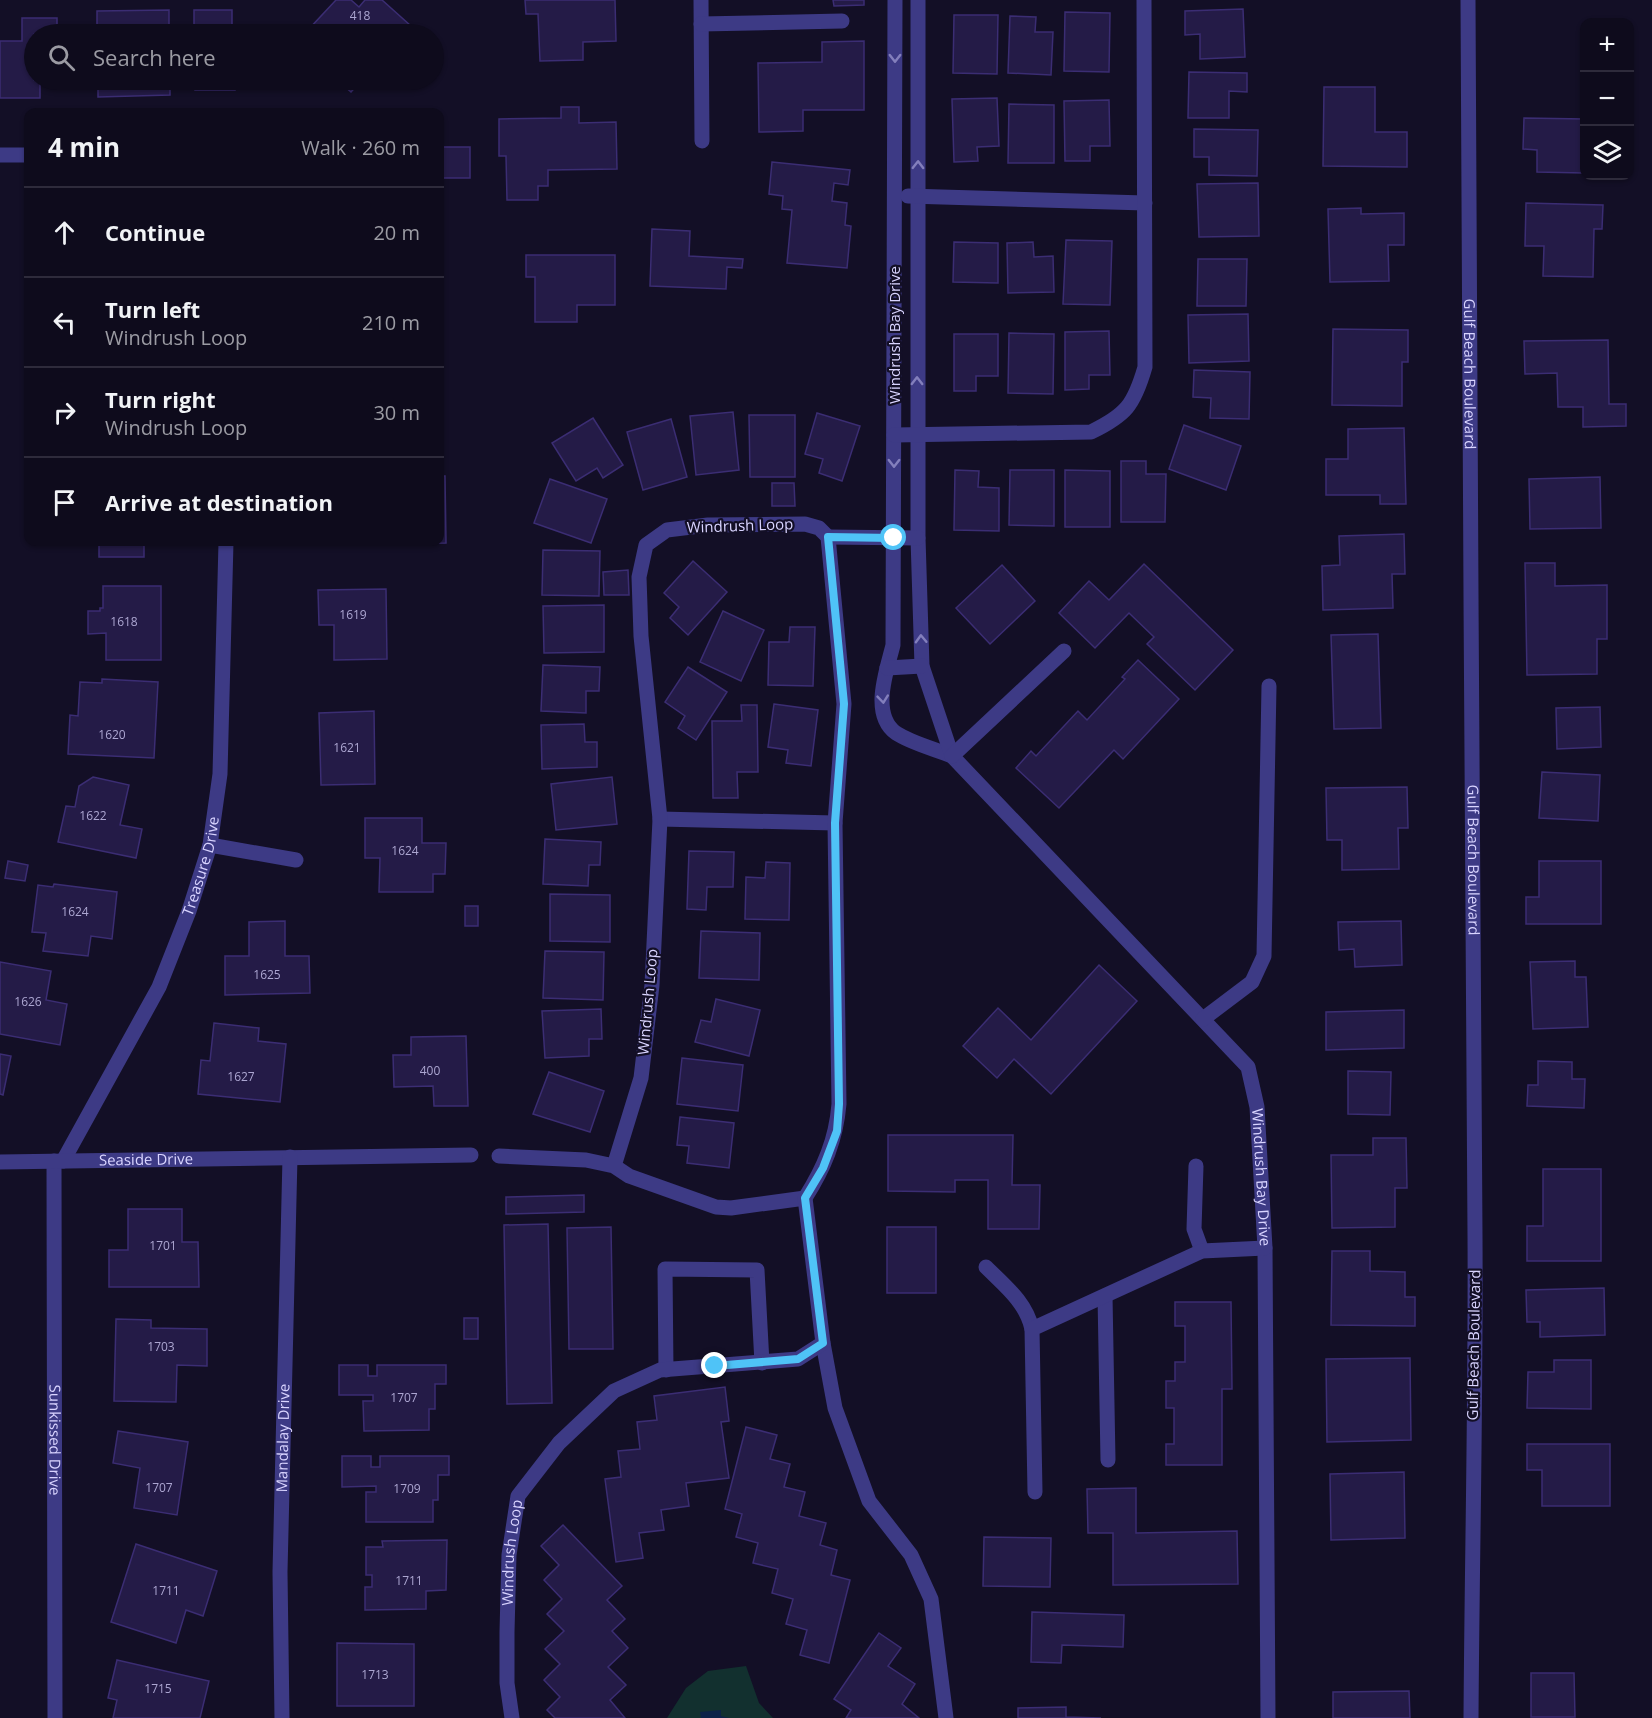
<!DOCTYPE html>
<meta charset="utf-8">
<style>
body{margin:0;font-family:"Open Sans",sans-serif;background:#1c1929;color:#f1f3f6}
.controls{position:absolute;right:18px;top:18px;display:grid;overflow:hidden;border-radius:12px;box-shadow:0 2px 4px #0004}
.controls button{width:54px;height:54px;display:grid;place-items:center;padding:0;border:0;border-bottom:2px solid #2e2b3b;background:#0e0b1c;color:#f1f3f6;font:30px sans-serif}
.stop{position:absolute;width:18px;height:18px;margin:-14px;border:4px solid #4fc3f7;border-radius:50%;background:#fff}
.stop.end{background:#4fc3f7;border-color:#fff;box-shadow:0 2px 6px #0008}
.list{margin:0;padding:0;list-style:none}
h2{display:flex;justify-content:space-between;align-items:center;height:78px;margin:0;padding:0 24px;font-size:26px}
h2 small{font-size:20px;font-weight:400;color:#9b9ba3}
.list li{display:grid;grid-template-columns:39px 1fr auto;gap:18px;align-items:center;box-sizing:border-box;height:90px;padding:0 24px;border-top:2px solid #2e2b3b}
.list b{display:block;font-size:22px;white-space:nowrap}
.list p{margin:0;font-size:20px;white-space:nowrap;color:#9b9ba3}
.list em{font-size:20px;font-style:normal;color:#9b9ba3}
.icon{flex:none;width:33px;height:33px;fill:none;stroke:currentColor;stroke-width:2;stroke-linecap:round;stroke-linejoin:round}
.map{position:relative;flex:none;width:1652px;height:1718px;overflow:hidden}
.search{position:absolute;background:#0e0b1c;box-shadow:0 2px 4px #0004;left:24px;top:24px;width:420px;height:66px;display:flex;align-items:center;gap:15px;box-sizing:border-box;padding:0 21px;border-radius:33px;color:#9b9ba3;font-size:22px}
.panel{position:absolute;background:#0e0b1c;box-shadow:0 2px 4px #0004;left:24px;top:108px;width:420px;height:438px;border-radius:12px}
.map>svg:first-child{display:block}
</style>
<div class="map">
<svg width="1652" height="1718" viewBox="0 0 1652 1718">
<rect width="100%" height="100%" fill="#130f26"/>
<polygon fill="#12302f" points="746,1666 759,1703 773,1718 667,1718 686,1688 708,1671"/>
<polygon fill="#0c2248" points="721,1710 721,1716 729,1718 701,1718 700,1712"/>
<g fill="#241b47" stroke="#3b2d73" stroke-width="1.5">
<polygon points="336,0 351,0 359,7 365,0 382,0 411,26 403,34 313,34 308,30"/>
<polygon points="525,0 615,0 616,41 583,42 583,60 540,61 538,14 526,14"/>
<polygon points="833,0 864,0 864,5 834,6"/>
<polygon points="1243,9 1245,57 1200,59 1200,34 1185,35 1185,11"/>
<polygon points="169,10 169,34 97,34 97,11"/>
<rect x="194" y="10" width="38" height="24"/>
<polygon points="1065,12 1110,13 1109,72 1064,71"/>
<polygon points="954,15 998,15 997,74 953,73"/>
<polygon points="1010,16 1036,17 1035,32 1053,32 1051,75 1008,73"/>
<polygon points="22,18 57,18 57,30 72,30 72,34 34,34 34,80 40,80 40,98 0,98 0,41 22,41"/>
<polygon points="864,41 864,110 803,110 803,131 759,132 758,63 822,62 822,42"/>
<polygon points="1189,72 1247,73 1247,92 1229,91 1229,118 1188,118"/>
<polygon points="98,80 170,80 170,95 98,97"/>
<polygon points="194,80 235,80 235,90 195,90"/>
<polygon points="337,80 362,80 351,92"/>
<polygon points="1324,87 1375,87 1375,132 1407,132 1407,167 1323,166"/>
<polygon points="997,98 999,146 977,147 978,161 954,162 952,99"/>
<polygon points="1109,100 1110,146 1090,146 1090,161 1065,161 1064,101"/>
<polygon points="1009,104 1054,105 1054,163 1008,163"/>
<polygon points="561,107 579,107 579,123 616,122 617,169 548,170 548,186 538,186 538,200 507,200 506,156 499,156 499,119 561,118"/>
<polygon points="1524,118 1584,119 1584,173 1537,172 1537,150 1523,149"/>
<polygon points="1194,129 1258,130 1257,176 1209,175 1209,157 1194,157"/>
<rect x="440" y="147" width="30" height="31"/>
<polygon points="772,162 850,170 848,185 834,183 832,201 847,203 845,225 851,226 847,268 787,263 792,210 782,209 783,196 769,194"/>
<polygon points="1258,183 1259,236 1199,237 1197,184"/>
<polygon points="1526,203 1603,205 1602,229 1594,229 1593,277 1543,276 1544,246 1525,246"/>
<polygon points="1361,208 1361,214 1404,213 1404,245 1388,245 1389,281 1330,282 1328,209"/>
<polygon points="652,229 690,231 689,256 743,259 742,268 727,267 726,289 650,286"/>
<polygon points="1066,240 1112,241 1110,305 1063,304"/>
<polygon points="954,242 998,243 998,283 953,282"/>
<polygon points="1033,242 1034,257 1053,256 1054,292 1008,293 1007,243"/>
<polygon points="526,255 615,255 615,305 577,305 577,322 535,322 535,277 526,277"/>
<polygon points="1198,259 1247,259 1246,306 1197,306"/>
<polygon points="1248,314 1249,361 1189,363 1188,315"/>
<polygon points="1333,329 1408,330 1408,362 1402,362 1402,406 1332,405"/>
<polygon points="1109,331 1110,375 1089,375 1089,389 1065,390 1065,332"/>
<polygon points="1009,333 1054,334 1053,394 1008,393"/>
<polygon points="954,334 998,334 998,376 976,376 976,391 954,391"/>
<polygon points="1608,340 1609,404 1626,404 1626,426 1583,427 1583,407 1558,407 1557,373 1525,374 1524,341"/>
<polygon points="1194,370 1250,372 1249,419 1210,418 1211,398 1193,397"/>
<polygon points="733,412 739,470 696,475 690,416"/>
<polygon points="817,413 860,426 842,481 819,473 823,459 805,454"/>
<polygon points="749,415 795,415 795,477 750,477"/>
<polygon points="593,418 623,465 603,478 597,468 576,481 552,443"/>
<polygon points="671,419 687,477 643,490 627,432"/>
<polygon points="1184,425 1241,446 1226,490 1169,469"/>
<polygon points="1404,428 1406,504 1380,504 1380,495 1326,495 1326,459 1348,459 1348,429"/>
<polygon points="1121,461 1146,461 1146,474 1166,474 1165,522 1121,522"/>
<polygon points="955,470 979,471 978,487 999,488 999,531 954,530"/>
<polygon points="1010,470 1054,470 1054,526 1009,525"/>
<polygon points="1065,470 1110,471 1110,527 1065,527"/>
<polygon points="440,476 445,476 446,543 371,544 371,542 440,542"/>
<polygon points="1600,477 1601,528 1530,529 1529,479"/>
<polygon points="550,479 607,499 591,543 534,523"/>
<polygon points="772,483 794,483 795,506 772,506"/>
<polygon points="1404,534 1405,574 1392,574 1393,608 1323,610 1322,566 1340,565 1339,536"/>
<polygon points="86,542 144,542 144,557 99,557 99,542"/>
<polygon points="543,550 600,551 599,596 542,595"/>
<polygon points="693,561 727,592 688,635 670,618 679,607 664,593"/>
<polygon points="1525,563 1555,563 1555,586 1607,585 1607,639 1597,639 1597,674 1527,675"/>
<polygon points="1144,564 1233,650 1195,690 1147,644 1154,637 1129,613 1095,648 1059,613 1089,581 1109,600"/>
<polygon points="1002,565 1035,601 990,644 956,608"/>
<polygon points="628,570 629,595 604,595 603,572"/>
<polygon points="103,586 161,586 161,660 106,660 106,633 88,634 88,611 100,611 100,608 103,608"/>
<polygon points="386,589 387,659 334,660 334,625 319,625 318,590"/>
<polygon points="604,605 604,652 544,653 543,606"/>
<polygon points="723,611 764,630 741,681 700,662"/>
<polygon points="790,627 815,627 813,686 768,685 769,642 789,642"/>
<polygon points="1378,634 1381,728 1334,729 1331,635"/>
<polygon points="1138,660 1179,699 1123,759 1114,750 1059,808 1016,768 1031,751 1036,756 1078,711 1087,720 1125,679 1122,677"/>
<polygon points="543,665 600,667 599,691 586,691 586,713 541,711"/>
<polygon points="688,667 727,692 696,740 678,728 685,716 665,702"/>
<polygon points="102,679 158,682 154,758 68,754 70,715 78,716 80,682 102,683"/>
<polygon points="774,704 818,710 811,766 786,763 788,750 768,747"/>
<polygon points="741,705 757,705 758,772 737,772 738,798 713,798 712,721 742,721"/>
<polygon points="1600,707 1601,747 1557,749 1556,708"/>
<polygon points="374,711 375,784 321,785 319,713"/>
<polygon points="584,724 585,742 597,742 597,767 542,769 541,725"/>
<polygon points="1542,772 1600,775 1598,821 1539,818"/>
<polygon points="93,777 129,785 120,825 142,829 136,858 58,842 66,806 75,807 79,786"/>
<polygon points="612,777 617,824 556,830 551,784"/>
<polygon points="1407,787 1408,828 1398,828 1399,869 1342,870 1342,840 1327,840 1326,788"/>
<polygon points="365,818 422,818 422,843 446,843 445,874 433,874 433,892 379,892 380,858 365,858"/>
<polygon points="545,839 601,842 600,865 589,865 588,886 543,884"/>
<polygon points="689,851 734,852 733,887 707,887 706,910 687,909"/>
<polygon points="8,861 28,865 25,881 5,878"/>
<polygon points="1539,861 1601,861 1601,924 1526,924 1526,897 1539,897"/>
<polygon points="766,862 790,863 789,920 745,919 746,877 765,878"/>
<polygon points="54,884 117,892 112,939 91,936 88,956 43,951 46,933 32,932 38,885 53,887"/>
<polygon points="550,894 610,895 610,942 550,941"/>
<rect x="465" y="906" width="13" height="20"/>
<polygon points="285,921 285,956 309,956 310,993 225,995 225,956 249,956 249,922"/>
<polygon points="1401,921 1402,965 1355,967 1354,949 1339,950 1338,922"/>
<polygon points="701,931 760,933 759,980 699,978"/>
<polygon points="545,951 604,952 603,1000 543,998"/>
<polygon points="1575,961 1575,977 1586,977 1588,1027 1533,1029 1530,962"/>
<polygon points="0,962 51,971 46,1000 67,1004 60,1045 0,1034"/>
<polygon points="1099,965 1137,1001 1051,1094 1014,1059 997,1078 963,1046 998,1008 1031,1040"/>
<polygon points="716,999 760,1010 749,1056 695,1042 701,1020 711,1022"/>
<polygon points="601,1009 602,1039 589,1039 589,1056 545,1058 542,1011"/>
<polygon points="1404,1010 1404,1048 1326,1050 1326,1012"/>
<polygon points="214,1023 259,1028 258,1041 286,1044 280,1102 198,1094 201,1060 210,1061"/>
<polygon points="466,1036 468,1106 434,1106 433,1086 394,1087 393,1055 411,1055 411,1037"/>
<polygon points="0,1054 11,1056 3,1095 0,1094"/>
<polygon points="682,1058 743,1065 738,1111 677,1104"/>
<polygon points="1538,1061 1572,1062 1572,1079 1585,1079 1584,1108 1527,1106 1528,1085 1538,1085"/>
<polygon points="1348,1071 1391,1072 1390,1115 1348,1114"/>
<polygon points="549,1072 604,1091 590,1132 533,1114"/>
<polygon points="680,1117 734,1123 729,1168 687,1163 689,1146 677,1145"/>
<polygon points="888,1135 1013,1135 1012,1185 1040,1185 1039,1229 988,1229 988,1180 955,1180 955,1192 888,1191"/>
<polygon points="1373,1138 1406,1138 1407,1188 1395,1188 1395,1227 1332,1228 1331,1155 1373,1155"/>
<polygon points="1543,1169 1601,1169 1601,1261 1527,1261 1527,1226 1543,1226"/>
<polygon points="584,1195 584,1212 506,1214 506,1197"/>
<polygon points="128,1209 182,1209 182,1242 198,1242 199,1287 109,1287 109,1250 128,1250"/>
<polygon points="548,1224 552,1403 507,1404 504,1225"/>
<polygon points="611,1227 613,1349 569,1349 567,1228"/>
<rect x="887" y="1227" width="49" height="66"/>
<polygon points="1332,1251 1370,1251 1370,1271 1405,1272 1405,1297 1415,1297 1415,1326 1331,1325"/>
<polygon points="1604,1288 1605,1335 1540,1337 1540,1322 1527,1322 1526,1290"/>
<polygon points="1175,1302 1231,1302 1232,1389 1222,1389 1222,1465 1166,1465 1166,1444 1174,1444 1174,1408 1166,1408 1166,1381 1175,1381 1175,1362 1185,1362 1185,1326 1175,1326"/>
<rect x="464" y="1318" width="14" height="21"/>
<polygon points="116,1319 151,1320 151,1328 207,1329 207,1366 177,1365 176,1402 114,1401"/>
<polygon points="1410,1358 1411,1440 1327,1442 1326,1359"/>
<polygon points="1554,1360 1591,1360 1591,1409 1527,1408 1528,1372 1554,1372"/>
<polygon points="339,1365 368,1365 368,1376 377,1376 377,1365 446,1365 446,1384 435,1384 435,1409 429,1409 429,1430 364,1431 363,1401 373,1401 373,1395 339,1395"/>
<polygon points="725,1387 729,1421 721,1422 729,1478 686,1483 689,1506 661,1510 664,1530 639,1533 643,1558 616,1562 605,1479 621,1477 618,1451 640,1449 637,1422 657,1420 654,1396"/>
<polygon points="746,1427 777,1435 770,1459 790,1464 784,1487 805,1492 799,1516 826,1523 820,1545 837,1550 831,1575 850,1580 829,1663 800,1655 807,1630 786,1624 793,1599 772,1593 778,1569 753,1563 758,1543 736,1537 742,1514 725,1509"/>
<polygon points="118,1431 188,1442 177,1515 134,1508 140,1468 113,1463"/>
<polygon points="1527,1444 1610,1444 1610,1506 1542,1506 1542,1470 1527,1470"/>
<polygon points="342,1456 371,1456 371,1467 380,1467 380,1456 449,1456 449,1475 438,1475 438,1500 433,1500 433,1522 366,1522 366,1492 376,1492 376,1486 342,1487"/>
<polygon points="1404,1472 1405,1538 1331,1540 1330,1474"/>
<polygon points="1136,1488 1136,1533 1237,1531 1238,1584 1113,1585 1113,1533 1088,1533 1087,1489"/>
<polygon points="563,1525 622,1586 607,1600 625,1619 612,1631 628,1648 608,1667 626,1685 610,1700 625,1718 555,1718 547,1710 560,1697 544,1680 560,1664 545,1649 564,1631 547,1614 562,1599 544,1580 559,1565 541,1546"/>
<polygon points="984,1537 1051,1538 1050,1587 983,1586"/>
<polygon points="447,1540 446,1590 426,1591 426,1609 365,1610 365,1587 372,1587 372,1575 366,1575 366,1547 383,1547 382,1541"/>
<polygon points="136,1544 217,1571 203,1616 186,1610 176,1643 111,1622"/>
<polygon points="1032,1612 1124,1615 1123,1647 1062,1645 1061,1663 1031,1662"/>
<polygon points="879,1633 901,1648 888,1666 915,1684 902,1704 919,1718 846,1718 851,1710 834,1699"/>
<polygon points="337,1643 414,1644 414,1706 337,1706"/>
<polygon points="117,1660 209,1681 200,1718 113,1718 117,1700 108,1698"/>
<polygon points="1531,1673 1574,1673 1575,1717 1531,1717"/>
<polygon points="1409,1691 1410,1718 1333,1718 1333,1692"/>
<polygon points="1066,1707 1066,1717 1101,1718 1018,1718 1018,1708"/>
</g>
<g fill="none" stroke-linecap="round" stroke-linejoin="round">
<g stroke="#3d3a85" stroke-width="15">
<polyline points="701,0 702,141"/>
<path id="s1" d="M895,0L893,645C887,670 870,714 896,733C911,743 935,749 952,756L1248,1067L1257,1107L1265,1248L1268,1718"/>
<polyline points="918,0 918,538 922,666 952,756"/>
<path id="s2" d="M1468,0C1468,412 1474,823 1475,1235C1476,1396 1472,1557 1471,1718"/>
<polyline points="701,24 842,21"/>
<polyline points="0,155 28,155"/>
<polyline points="908,196 1145,203"/>
<path d="M894,435L1091,432C1126,415 1134,405 1145,367L1144,0"/>
<polyline points="828,537 918,538"/>
<polyline points="887,668 922,666"/>
<polyline points="952,756 1064,651"/>
<polyline points="660,819 835,823"/>
<polyline points="210,845 296,860"/>
<polyline points="1203,1019 1252,982 1264,956 1269,686"/>
<path d="M499,1156L586,1160L614,1166L629,1176L716,1207L731,1208L805,1198C824,1168 836,1140 839,1104L835,823L844,704L828,537L819,528L805,524L708,525L667,530L646,545L639,577L641,636L660,819L652,985L641,1078L614,1166"/>
<path id="s3" d="M54,1161L55,1718"/>
<path id="s4" d="M63,1161L159,987L189,911L210,845L220,774L226,542"/>
<path id="s5" d="M0,1162L471,1155"/>
<polyline points="1196,1166 1194,1229 1202,1251"/>
<polyline points="805,1198 823,1343 835,1408 869,1501 911,1555 931,1599 946,1718"/>
<path d="M986,1267C1005,1286 1026,1302 1032,1329"/>
<polyline points="1105,1296 1108,1460"/>
<polyline points="666,1370 665,1269 757,1270 762,1363"/>
<polyline points="1035,1492 1032,1329 1202,1251 1265,1248"/>
<path id="s6" d="M282,1718L280,1572L290,1157"/>
<path id="s7" d="M512,1718L507,1683V1632L509,1555L518,1496L559,1443L614,1391L660,1370L798,1359L823,1343"/>
</g>
</g>
<defs><path id="oneway-chevron" d="M-2-3.5L2.5 0L-2 3.5" fill="none" stroke-width="1.6" stroke-linecap="round" stroke-linejoin="round" transform="scale(1.5)"/></defs>
<g stroke="#837fbc">
<use href="#oneway-chevron" transform="translate(895 58) rotate(90)"/>
<use href="#oneway-chevron" transform="translate(918 165) rotate(-89)"/>
<use href="#oneway-chevron" transform="translate(917 381) rotate(-90)"/>
<use href="#oneway-chevron" transform="translate(894 463) rotate(90)"/>
<use href="#oneway-chevron" transform="translate(921 639) rotate(-92)"/>
<use href="#oneway-chevron" transform="translate(883 699) rotate(84)"/>
</g>
<g fill="none" stroke-linecap="round" stroke-linejoin="round">
<polyline stroke="#4fc3f7" stroke-width="8" points="715,1366 798,1359 823,1343 805,1198 823,1168 837,1131 839,1104 835,823 844,704 828,537 894,538"/>
</g>
<g text-anchor="middle" stroke-width="4.5" stroke-linejoin="round" paint-order="stroke">
<g font-size="12" fill="#aca6d1">
<text x="360" y="20">418</text>
<text x="353" y="619">1619</text>
<text x="124" y="626">1618</text>
<text x="112" y="739">1620</text>
<text x="347" y="752">1621</text>
<text x="93" y="820">1622</text>
<text x="405" y="855">1624</text>
<text x="75" y="916">1624</text>
<text x="267" y="979">1625</text>
<text x="28" y="1006">1626</text>
<text x="430" y="1075">400</text>
<text x="241" y="1081">1627</text>
<text x="163" y="1250">1701</text>
<text x="161" y="1351">1703</text>
<text x="404" y="1402">1707</text>
<text x="159" y="1492">1707</text>
<text x="407" y="1493">1709</text>
<text x="409" y="1585">1711</text>
<text x="166" y="1595">1711</text>
<text x="375" y="1679">1713</text>
<text x="158" y="1693">1715</text>
</g>
<g font-size="15" fill="#d9d4ff" stroke="#130f26">
<text transform="translate(895 335) rotate(-90)" y="5">Windrush Bay Drive</text>
<text dy="5" stroke="none"><textPath href="#s2" startOffset="374">Gulf Beach Boulevard</textPath></text>
<text transform="translate(740 526) rotate(-2)" y="5">Windrush Loop</text>
<text dy="5" stroke="none"><textPath href="#s2" startOffset="860">Gulf Beach Boulevard</textPath></text>
<text dy="5" stroke="none"><textPath href="#s4" startOffset="327">Treasure Drive</textPath></text>
<text transform="translate(648 1002) rotate(-85)" y="5">Windrush Loop</text>
<text dy="5" stroke="none"><textPath href="#s5" startOffset="146">Seaside Drive</textPath></text>
<text dy="5" stroke="none"><textPath href="#s1" startOffset="1340">Windrush Bay Drive</textPath></text>
<text transform="translate(1474 1345) rotate(-89)" y="5">Gulf Beach Boulevard</text>
<text dy="5" stroke="none"><textPath href="#s6" startOffset="280">Mandalay Drive</textPath></text>
<text dy="5" stroke="none"><textPath href="#s3" startOffset="279">Sunkissed Drive</textPath></text>
<text dy="5" stroke="none"><textPath href="#s7" startOffset="166">Windrush Loop</textPath></text>
</g>
</g>
</svg>
<div class="controls">
<button>+</button>
<button>−</button>
<button><svg class="icon" aria-label="layers" viewBox="0 0 24 24"><path d="M12 4l9 5-9 5-9-5zM3 14l9 5 9-5"/></svg></button>
</div>
<div class="stop" style="left:894px;top:538px"></div>
<div class="stop end" style="left:715px;top:1366px"></div>
<div class="search"><svg class="icon" aria-label="search" viewBox="0 0 24 24"><circle cx="10" cy="10" r="6"/><path d="M15 15l6 6"/></svg>Search here</div>
<section class="panel">
<h2>4 min<small>Walk · 260 m</small></h2>
<ul class="list">
<li><svg class="icon" aria-label="ahead" viewBox="0 0 24 24"><path d="M12 20V5M6 11l6-6 6 6"/></svg><div><b>Continue</b></div><em>20 m</em></li>
<li><svg class="icon" aria-label="left" viewBox="0 0 24 24"><path d="M17 20v-9H6M10 6l-5 5 5 5"/></svg><div><b>Turn left</b><p>Windrush Loop</p></div><em>210 m</em></li>
<li><svg class="icon" aria-label="right" viewBox="0 0 24 24"><path d="M7 20v-9h11M14 6l5 5-5 5"/></svg><div><b>Turn right</b><p>Windrush Loop</p></div><em>30 m</em></li>
<li><svg class="icon" aria-label="arrive" viewBox="0 0 24 24"><path d="M6 21V4h12l-3 4 3 4H6"/></svg><div><b>Arrive at destination</b></div></li>
</ul>
</section>
</div>
